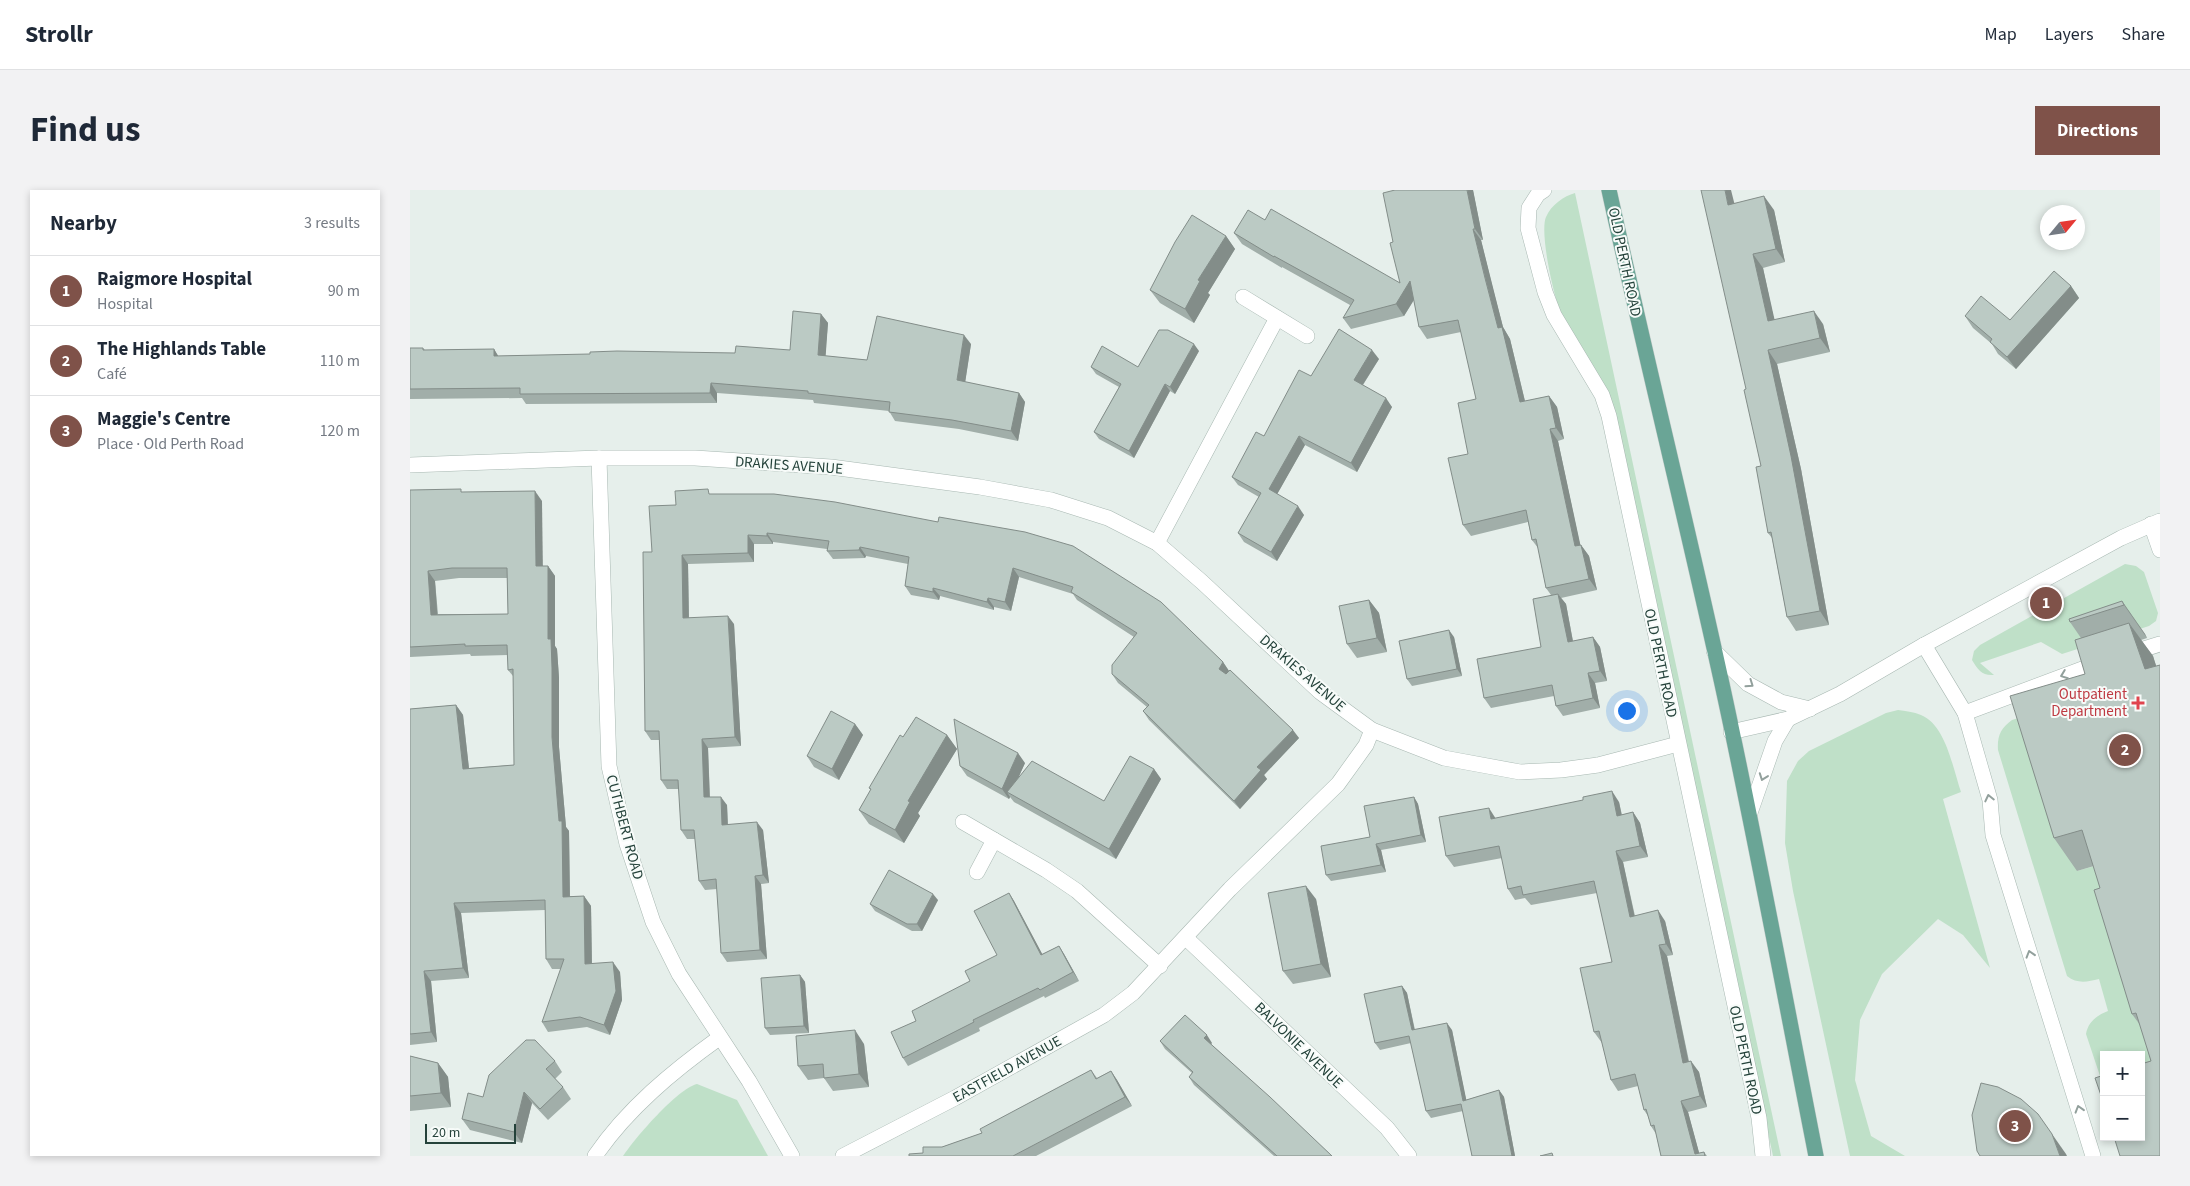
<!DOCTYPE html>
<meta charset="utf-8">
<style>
body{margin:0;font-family:"Source Sans 3",sans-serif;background:#f2f2f3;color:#1f2937}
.controls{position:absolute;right:15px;bottom:15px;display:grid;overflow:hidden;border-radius:0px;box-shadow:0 2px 8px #0003}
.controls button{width:45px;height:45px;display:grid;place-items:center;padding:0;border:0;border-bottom:1px solid #e0e1e3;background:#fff;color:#1f2937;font:25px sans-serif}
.compass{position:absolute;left:1630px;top:15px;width:45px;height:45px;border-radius:50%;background:#fff;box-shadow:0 2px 8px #0003;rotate:61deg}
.scale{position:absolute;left:15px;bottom:12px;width:91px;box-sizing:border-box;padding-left:5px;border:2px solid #24423a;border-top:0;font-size:14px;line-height:18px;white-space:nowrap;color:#24423a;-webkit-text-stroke:4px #f7fbf9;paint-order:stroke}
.you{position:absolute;left:1216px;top:520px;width:18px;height:18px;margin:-12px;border:4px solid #fff;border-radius:50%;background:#1a73e8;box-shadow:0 0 0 8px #1a73e833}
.badge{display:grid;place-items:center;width:32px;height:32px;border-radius:50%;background:#7f5249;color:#fff;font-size:16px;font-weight:700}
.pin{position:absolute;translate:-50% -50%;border:2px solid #fff;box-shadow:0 1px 5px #0006}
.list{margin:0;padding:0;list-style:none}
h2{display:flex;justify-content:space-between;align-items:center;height:65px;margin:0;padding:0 20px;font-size:21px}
h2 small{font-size:16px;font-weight:400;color:#747a83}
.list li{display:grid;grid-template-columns:32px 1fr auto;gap:15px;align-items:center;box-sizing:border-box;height:70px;padding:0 20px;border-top:1px solid #e0e1e3}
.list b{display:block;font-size:19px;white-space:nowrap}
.list p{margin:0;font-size:16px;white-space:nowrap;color:#747a83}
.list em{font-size:16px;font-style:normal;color:#747a83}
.map{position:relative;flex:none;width:1750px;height:966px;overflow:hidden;border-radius:0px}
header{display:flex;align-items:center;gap:30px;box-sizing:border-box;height:70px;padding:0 25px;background:#fff;border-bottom:1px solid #e0e1e3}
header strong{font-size:24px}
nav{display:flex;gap:28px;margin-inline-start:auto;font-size:18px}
.intro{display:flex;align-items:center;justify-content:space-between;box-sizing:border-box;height:120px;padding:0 30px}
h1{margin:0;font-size:35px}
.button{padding:12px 22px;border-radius:0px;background:#7f5249;color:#fff;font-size:18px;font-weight:700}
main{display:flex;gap:30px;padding:0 30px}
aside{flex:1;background:#fff;border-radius:0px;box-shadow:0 2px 8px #0003}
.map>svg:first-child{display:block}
</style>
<header>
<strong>Strollr</strong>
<nav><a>Map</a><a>Layers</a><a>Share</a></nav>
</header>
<div class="intro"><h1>Find us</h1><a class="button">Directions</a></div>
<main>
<aside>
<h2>Nearby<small>3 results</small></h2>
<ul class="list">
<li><span class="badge">1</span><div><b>Raigmore Hospital</b><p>Hospital</p></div><em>90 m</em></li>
<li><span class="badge">2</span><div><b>The Highlands Table</b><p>Café</p></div><em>110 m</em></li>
<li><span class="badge">3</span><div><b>Maggie's Centre</b><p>Place · Old Perth Road</p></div><em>120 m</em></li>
</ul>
</aside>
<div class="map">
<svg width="1750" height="966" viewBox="0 0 1750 966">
<rect width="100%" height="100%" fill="#e6efeb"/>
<g fill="#bfe0c8">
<path d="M1165,3L1371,966H1363L1205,221C1193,188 1171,162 1154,131C1145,114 1129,43 1136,27C1141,15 1154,6 1165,3Z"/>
<path d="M1715,374L1726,376L1734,382L1748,423L1746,431L1739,436L1652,464L1631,452L1570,473L1584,485C1572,486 1568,480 1562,470L1564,461L1570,455Z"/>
<path d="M1675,508L1667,681L1695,673L1745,856L1731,914V865H1694V898L1676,844C1678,832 1687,825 1698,821L1689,789C1677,792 1667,794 1657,786L1588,560C1587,546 1591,538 1602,530Z"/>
<path d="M1488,520C1495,521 1504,522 1511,525C1536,535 1543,579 1551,602L1533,609L1580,778L1553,745L1528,729L1472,784L1450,830L1445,890L1461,946L1495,966H1440L1383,701L1375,653L1377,591L1388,571L1399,561L1476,523Z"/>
<path d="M287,894L327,910L358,966H213C225,948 267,899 287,894Z"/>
</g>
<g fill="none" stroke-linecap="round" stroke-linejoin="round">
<defs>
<g id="minor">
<polyline points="1134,0 1128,4 1119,18 1118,38 1135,102 1144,125 1192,205 1199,226 1349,928 1353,966"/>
<polyline points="833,107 897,146"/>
<polyline points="189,268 199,576 217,654 243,732 269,784 339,891 382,966"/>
<polyline points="0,275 189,268 285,268 421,277 570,297 641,310 698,328 747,353 792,392 910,502 962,540 1034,568 1110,582 1151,580 1188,575 1268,554"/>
<polyline points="1741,334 1750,360"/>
<polyline points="747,353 867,128"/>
<polyline points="1514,455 1555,523 1580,610 1583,645 1683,966"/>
<polyline points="1304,461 1338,494 1371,512 1400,519"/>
<polyline points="1718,464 1750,454"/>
<polyline points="1555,523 1691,472"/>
<polyline points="1321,542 1378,529 1430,504 1514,455 1711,348 1750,331"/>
<polyline points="1340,623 1365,551 1378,529"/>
<polyline points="553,632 636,680 667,701 750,776"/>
<polyline points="567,682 584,650"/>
<polyline points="776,748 977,938 999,966"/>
<path d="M185,966C217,919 263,881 309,848"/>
<polyline points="433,966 545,908 694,825 723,803 820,699 928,594 956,555 962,540"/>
</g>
<path id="major" d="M1199,0C1235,165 1276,329 1312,494C1346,650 1375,808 1406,966"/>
</defs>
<use href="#minor" stroke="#a8b8b2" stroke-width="16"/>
<use href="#major" stroke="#c2cac8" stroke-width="16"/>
<use href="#minor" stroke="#fff" stroke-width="15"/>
<use href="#major" stroke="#6aa596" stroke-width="15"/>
</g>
<g fill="#a1aea9" fill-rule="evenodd">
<polygon points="1063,0 1073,50 1071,50 1083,99 1093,137 1100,149 1115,211 1139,206 1147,217 1154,249 1148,251 1170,355 1171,355 1179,366 1187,400 1151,408 1156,414 1163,451 1183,447 1190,457 1197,491 1185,493 1190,518 1153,526 1146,516 1144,506 1081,518 1074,508 1131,457 1141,405 1136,398 1128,358 1122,350 1118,332 1061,346 1053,335 1058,264 1066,209 1051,142 1017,149 1009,137 1004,110 994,126 941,139 933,128 940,115 872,77 872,78 832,54 824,43 855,30 990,93 983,52"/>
<polygon points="1324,13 1364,20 1375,72 1353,78 1364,130 1413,134 1420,162 1367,174 1391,279 1419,435 1386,441 1377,427 1362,348 1358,343"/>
<polygon points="816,46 825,59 798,103 800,105 784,133 750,113 740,100"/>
<polygon points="1661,96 1669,108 1606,179 1588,164 1582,154 1563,138 1555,126 1600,130"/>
<polygon points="411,124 418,133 415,166 457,170 561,154 555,192 609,203 615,212 608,251 549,239 485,231 479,221 404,213 403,210 307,203 307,213 116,214 112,208 0,209 0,158 13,158 15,160 84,159 88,166 325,163 380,160"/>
<polygon points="789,161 765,204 760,201 724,268 689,249 684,242 709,197 686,184 681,177 728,177"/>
<polygon points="969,169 953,195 982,217 947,282 895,255 867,304 894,325 867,371 834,352 828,343 849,307 828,295 822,287 901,186"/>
<path d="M0,300L53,302L132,311V376H138L145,386V456L147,459L149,488V557L156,637L159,641L160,706H174L181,716L182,773L210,782L212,810L200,845L177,837L138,842L132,832L151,779H142L136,769L135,720L51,723L59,788L21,791L27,852L0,855V519L46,515L53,525L59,578L104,575L103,486L98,480V465L61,466L60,464L0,467ZM49,388H97L98,424H28L25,391Z"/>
<polygon points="301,304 528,332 529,327 813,472 819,481 817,483 889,548 854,585 857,589 830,619 739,530 733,521 737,517 708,493 702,484 724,447 667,410 663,404 609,387 601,421 584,417 584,420 530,406 529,410 501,405 495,396 498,374 456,366 455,368 423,369 417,361 417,359 363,352 363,354 344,354 344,372 278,374 279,428 324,434 331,556 298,558 300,607 317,615 318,634 353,640 359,693 351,694 357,769 317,772 311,763 307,699 295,700 289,691 285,649 277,649 271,640 269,599 257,599 251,590 250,550 241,550 235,541 242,362 266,315"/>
<polygon points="959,410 969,423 977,462 947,468 937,454"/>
<polygon points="1712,411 1735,444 1737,448 1731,450 1743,466 1746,476 1741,871 1730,835 1722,824 1690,698 1684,676 1667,681 1644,648 1675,484 1671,448 1660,432"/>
<polygon points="1044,447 1052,486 1002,496 997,489"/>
<polygon points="445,534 453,545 429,590 404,577 397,566"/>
<polygon points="537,545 547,559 508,623 510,626 494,653 459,634 449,620 461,600 459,598"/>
<polygon points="615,573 609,586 694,611 744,579 751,589 706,669 604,612 600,607 599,609 557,586 550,576"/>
<polygon points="1004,607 1008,614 1016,652 971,660 976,682 921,691 916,685 960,647"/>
<polygon points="1209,612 1212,625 1223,622 1230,633 1238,667 1213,672 1225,726 1255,731 1263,765 1257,766 1279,871 1289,882 1297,917 1278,922 1289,963 1294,962 1297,966 1251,966 1246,944 1241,936 1238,926 1234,920 1228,896 1208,901 1201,890 1192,853 1184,842 1202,772 1187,703 1121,715 1115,708 1105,710 1098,699 1092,668 1044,677 1036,666 1086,628"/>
<polygon points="599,703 604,711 632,764 649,756 654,764 669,791 635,808 634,806 569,838 570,841 498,876 493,868 506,831 560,791 587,765"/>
<polygon points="906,709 921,787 883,794 873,781"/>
<polygon points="528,710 512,741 502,741 465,721 460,714"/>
<polygon points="390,785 395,792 399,843 360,845 355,838"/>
<polygon points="992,796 997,803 1005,840 1042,840 1056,910 1089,900 1094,907 1105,966 1062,966 1053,921 1021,928 1016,921 1001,853 970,860 965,853"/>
<polygon points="750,851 802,853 801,854 922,966 864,966 784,895 779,887 782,883 755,859"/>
<polygon points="454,854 459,897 423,901 414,888 398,890 388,876"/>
<polygon points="0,866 28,873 38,887 41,917 0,921"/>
<polygon points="145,871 152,882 145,889 153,897 161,909 138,930 122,913 112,953 60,940 52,929 73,907"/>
<polygon points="681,880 687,888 701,881 707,890 722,916 626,966 499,966 513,963 532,957 572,943"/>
</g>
<g fill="#838d89">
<polygon points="1057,0 1063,0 1073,50 1065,39"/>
<polygon points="1315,0 1321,0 1328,28 1318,15"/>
<polygon points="1354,6 1364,20 1375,72 1366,59"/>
<polygon points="1063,39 1071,50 1093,137 1100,149 1118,224 1110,212 1088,138"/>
<polygon points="816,46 825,59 798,103 800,105 784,133 775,119 788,90"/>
<polygon points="1343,64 1353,78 1368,145 1358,131"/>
<polygon points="1000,91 1008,103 994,126 986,114"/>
<polygon points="1661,96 1669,108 1606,179 1597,167"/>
<polygon points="1404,121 1413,134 1420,162 1410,148"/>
<polygon points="411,124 418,133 415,175 408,165"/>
<polygon points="554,145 561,154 554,200 547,190"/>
<polygon points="784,154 789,161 765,204 760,197"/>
<polygon points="84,159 90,169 84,166"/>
<polygon points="962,160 969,169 950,199 944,190"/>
<polygon points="1358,160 1367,174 1391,279 1419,435 1410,421"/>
<polygon points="301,193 307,203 307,213 300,203"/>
<polygon points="755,194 760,201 724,268 719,261"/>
<polygon points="609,203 615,212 608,251 601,241"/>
<polygon points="1139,206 1147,217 1154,249 1146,238"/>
<polygon points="976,208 982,217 947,282 941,273"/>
<polygon points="1140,239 1148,251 1173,367 1165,356"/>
<polygon points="889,246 895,255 865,308 859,299"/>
<polygon points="125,301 132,311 133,386 126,376"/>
<polygon points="888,316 894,325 867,371 861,362"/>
<polygon points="357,343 363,352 363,354 357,346"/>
<polygon points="338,345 344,354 344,372 338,363"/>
<polygon points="1171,355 1179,366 1187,400 1179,389"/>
<polygon points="450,357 456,366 455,368 449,360"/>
<polygon points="272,365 278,374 279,437 273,428"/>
<polygon points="138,376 145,386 145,456 147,459 149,488 149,557 156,637 159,641 160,716 153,707 149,631 142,547 138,449"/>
<polygon points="603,378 609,387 601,421 595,412"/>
<polygon points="18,381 25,391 28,434 21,425"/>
<polygon points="523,398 530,406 529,410 523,402"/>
<polygon points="1148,404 1156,414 1165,463 1158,452"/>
<polygon points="578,408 584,417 584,420 577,412"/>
<polygon points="959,410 969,423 977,462 967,448"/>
<polygon points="1712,411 1735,444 1737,448 1714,415"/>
<polygon points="318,426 324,434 331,556 325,547"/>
<polygon points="1719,433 1743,466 1750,488 1735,479"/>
<polygon points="1039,440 1044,447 1052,486 1047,479"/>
<polygon points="1183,447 1190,457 1197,491 1190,481"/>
<polygon points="813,472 819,481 815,487 809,479"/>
<polygon points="1178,483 1185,493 1190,518 1183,508"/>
<polygon points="46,515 53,525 60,588 53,579"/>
<polygon points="445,534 453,545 429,590 422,579"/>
<polygon points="883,540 889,548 854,585 857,589 830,619 824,611 847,577"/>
<polygon points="537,545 547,559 508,623 510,626 494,653 485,640 498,611"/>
<polygon points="292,549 298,558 300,616 294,607"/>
<polygon points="608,563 615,573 601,604 597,602 600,607 599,609 592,599"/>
<polygon points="744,579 751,589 706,669 699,659"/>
<polygon points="1202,601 1209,612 1214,637 1207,626"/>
<polygon points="311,607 317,615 318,643 312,635"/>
<polygon points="1004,607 1008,614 1016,652 1011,645"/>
<polygon points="1079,618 1086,629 1081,629"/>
<polygon points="1223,622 1230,633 1238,667 1230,656"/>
<polygon points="347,632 353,640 359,693 353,685"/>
<polygon points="966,654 971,660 976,682 971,675"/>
<polygon points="1206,661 1213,672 1227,738 1220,727"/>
<polygon points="345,686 351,694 357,769 350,760"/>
<polygon points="896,696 906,709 921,787 911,774"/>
<polygon points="599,703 604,711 637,773 631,765"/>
<polygon points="523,704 528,710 512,741 507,734"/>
<polygon points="174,706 181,716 182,784 175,774"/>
<polygon points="44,713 51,723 59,788 53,778"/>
<polygon points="1248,720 1255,731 1263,765 1256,754"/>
<polygon points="1249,755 1257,766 1281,884 1273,873"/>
<polygon points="649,756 654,764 669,791 663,782"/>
<polygon points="203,772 210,782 212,810 200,845 194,835"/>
<polygon points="14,781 21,791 27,852 21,842"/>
<polygon points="390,785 395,792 399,843 394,836"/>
<polygon points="992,796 997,803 1006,847 1002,840"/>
<polygon points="1037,833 1042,840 1058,918 1053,911"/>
<polygon points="445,840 454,854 459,897 449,884"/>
<polygon points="797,845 802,853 799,856 794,848"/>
<polygon points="1281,871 1289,882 1297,917 1290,906"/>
<polygon points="28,873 38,887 41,917 31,903"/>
<polygon points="701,881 707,890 722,916 715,907"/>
<polygon points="1089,900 1094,907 1105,966 1102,966"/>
<polygon points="114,902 122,913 112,953 104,942"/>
<polygon points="1271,911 1278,922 1290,966 1285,964"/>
<polygon points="1642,944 1656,964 1657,966 1650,966"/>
</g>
<g fill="#bbcac4" stroke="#838d89" fill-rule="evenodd">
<polygon points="985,0 1057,0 1065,39 1063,39 1075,88 1088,138 1092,137 1110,212 1139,206 1146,238 1140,239 1165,356 1171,355 1179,389 1136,398 1126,349 1122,350 1116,320 1053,335 1038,268 1058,264 1048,213 1066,209 1048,130 1009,137 1000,91 986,114 933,128 944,110 864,66 864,67 824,43 838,20 855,30 861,19 990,93 980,53 983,52 973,3"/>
<polygon points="1291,0 1315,0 1318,15 1354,6 1366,59 1343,64 1358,131 1404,121 1410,148 1358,160 1381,266 1410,421 1377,427 1361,342 1358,343 1346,277 1351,276 1334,200 1336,199"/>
<polygon points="782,25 816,46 788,90 790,91 775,119 740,100 765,52"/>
<polygon points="1644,81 1661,96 1597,167 1580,152 1582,149 1555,126 1571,106 1600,130"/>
<polygon points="383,121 411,124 408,165 457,170 467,126 554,145 547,190 609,203 601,241 542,230 479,222 480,212 398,203 398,201 301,193 300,203 110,204 110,198 0,199 0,158 13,158 13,160 84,159 84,166 180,164 180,162 207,161 325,163 326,156 380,160"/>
<polygon points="929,139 962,160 944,190 976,208 941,273 889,246 859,299 888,316 861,362 828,343 851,303 822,287 846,242 854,246 889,180 901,186"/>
<polygon points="749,140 758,140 784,154 760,197 755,194 719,261 684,242 711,194 681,177 692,156 728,177"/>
<path d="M51,299V302L125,301L126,376H138V449H141L142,478V547L149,631H152L153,707L174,706L175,774L203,772L206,801L194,835L170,827L132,832L154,769H136L135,710L44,713L53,778L14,781L21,842L0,844V519L46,515L53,579L104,575L103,479L98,480L97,455L55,456V454L0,457V300ZM42,378H97L98,424L21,425L18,381Z"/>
<polygon points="298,299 299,304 364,304 425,312 528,332 529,327 615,342 663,356 751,412 813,472 809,479 816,484 820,480 883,540 847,577 851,580 824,611 733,521 739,515 702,484 702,475 727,443 661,402 663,397 603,378 595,412 578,408 577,412 523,398 523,402 495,396 499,367 450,357 449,360 417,361 419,351 357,343 357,346 338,345 338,363 272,365 273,428 318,426 325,547 292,549 294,607 311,607 312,635 347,632 353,685 345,686 350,760 311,763 306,689 289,691 284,640 271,640 268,590 251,590 249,541 235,541 233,362 242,362 239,316 266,315 265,301"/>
<polygon points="1148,404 1158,452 1183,447 1190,481 1178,483 1183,508 1146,516 1142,495 1074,508 1067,469 1131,457 1123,409"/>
<polygon points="959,410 967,448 937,454 929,416"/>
<polygon points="1712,411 1714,415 1660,432 1659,429"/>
<polygon points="1719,433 1735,479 1750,475 1750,966 1710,966 1704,947 1731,947 1731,874 1741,871 1726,823 1722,824 1684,700 1690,698 1672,640 1644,648 1600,506 1675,484 1665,450"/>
<polygon points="1039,440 1047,479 997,489 989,451"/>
<polygon points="421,521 445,534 422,579 397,566"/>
<polygon points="506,527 537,545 498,611 500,612 485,640 449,620 461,599 459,598 490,545 493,547"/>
<polygon points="544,529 608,563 592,599 550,576"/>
<polygon points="720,566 744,579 699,659 597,602 622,571 694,611"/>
<polygon points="1202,601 1207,626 1223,622 1230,656 1206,661 1220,727 1248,720 1256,754 1249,755 1273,873 1281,871 1290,906 1271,911 1285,964 1294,962 1295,966 1251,966 1244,935 1241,936 1236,919 1234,920 1225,884 1201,890 1189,841 1184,842 1170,778 1202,772 1184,691 1113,705 1111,696 1098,699 1089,656 1036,666 1029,627 1079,618 1081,629 1173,610 1173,607"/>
<polygon points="1004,607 1011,645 966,654 971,675 916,685 911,656 960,647 954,616"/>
<polygon points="479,680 523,704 507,734 497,734 460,714"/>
<polygon points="896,696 911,774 873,781 858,703"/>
<polygon points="599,703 631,765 649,756 663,782 630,800 628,798 563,830 564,832 493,868 481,842 506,831 502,821 560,791 555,781 587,765 564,721"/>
<polygon points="390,785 394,836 355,838 351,788"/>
<polygon points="992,796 1002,840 1037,833 1053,911 1089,900 1102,966 1062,966 1051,914 1016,921 999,846 965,853 954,804"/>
<polygon points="775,825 797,845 794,848 860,907 922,966 867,966 779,887 783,882 750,851"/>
<polygon points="445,840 449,884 414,888 413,874 388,876 386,846"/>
<polygon points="116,850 125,850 145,871 136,879 153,897 130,919 114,902 104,942 52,929 58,903 73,907 79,885"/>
<polygon points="0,866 28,873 31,903 0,906"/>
<polygon points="681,880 686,889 701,881 715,907 603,966 499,966 499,964 513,963 513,957 532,957 572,943 570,939"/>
<polygon points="1694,885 1694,914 1685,888"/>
<polygon points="1571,893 1588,897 1611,909 1628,924 1642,944 1650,966 1570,966 1567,961 1562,925"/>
<polygon points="1142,963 1143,966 1130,966"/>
</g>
<defs><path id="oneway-chevron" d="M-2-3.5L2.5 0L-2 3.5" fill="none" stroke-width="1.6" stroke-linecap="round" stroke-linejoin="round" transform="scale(1.25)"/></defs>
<g stroke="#92a09c">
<use href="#oneway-chevron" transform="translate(1654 485) rotate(159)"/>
<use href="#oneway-chevron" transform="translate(1340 494) rotate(35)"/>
<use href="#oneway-chevron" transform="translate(1353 587) rotate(110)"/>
<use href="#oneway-chevron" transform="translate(1579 608) rotate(-103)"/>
<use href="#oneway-chevron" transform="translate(1620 764) rotate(-107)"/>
<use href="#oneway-chevron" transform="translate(1669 919) rotate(-107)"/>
</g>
<path fill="#e0444e" stroke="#f7fbf9" stroke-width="2" d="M1725.5 505.5h5v5h5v5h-5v5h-5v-5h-5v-5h5z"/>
<g text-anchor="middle" stroke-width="4" stroke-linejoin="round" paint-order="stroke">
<g font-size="15" fill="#24423a" stroke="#f7fbf9">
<text transform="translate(1215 72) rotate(78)" y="5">OLD PERTH ROAD</text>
<text transform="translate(379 275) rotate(4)" y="5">DRAKIES AVENUE</text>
<text transform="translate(1251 473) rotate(78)" y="5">OLD PERTH ROAD</text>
<text transform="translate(893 483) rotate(41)" y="5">DRAKIES AVENUE</text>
<text transform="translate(215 637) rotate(75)" y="5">CUTHBERT ROAD</text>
<text transform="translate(889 855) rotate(44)" y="5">BALVONIE AVENUE</text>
<text transform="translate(1336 870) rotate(78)" y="5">OLD PERTH ROAD</text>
<text transform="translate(597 879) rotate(-29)" y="5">EASTFIELD AVENUE</text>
</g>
<g font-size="15" fill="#be3a42" stroke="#f7fbf9" text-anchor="end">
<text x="1717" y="509">Outpatient<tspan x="1717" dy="17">Department</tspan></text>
</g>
</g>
</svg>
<div class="controls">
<button>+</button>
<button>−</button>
</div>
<svg class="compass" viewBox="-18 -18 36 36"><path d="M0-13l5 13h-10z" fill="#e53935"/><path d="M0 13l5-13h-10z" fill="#747a83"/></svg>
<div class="scale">20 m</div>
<div class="you"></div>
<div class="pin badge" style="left:1636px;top:413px">1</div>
<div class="pin badge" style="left:1715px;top:560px">2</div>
<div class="pin badge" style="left:1605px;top:936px">3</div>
</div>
</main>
